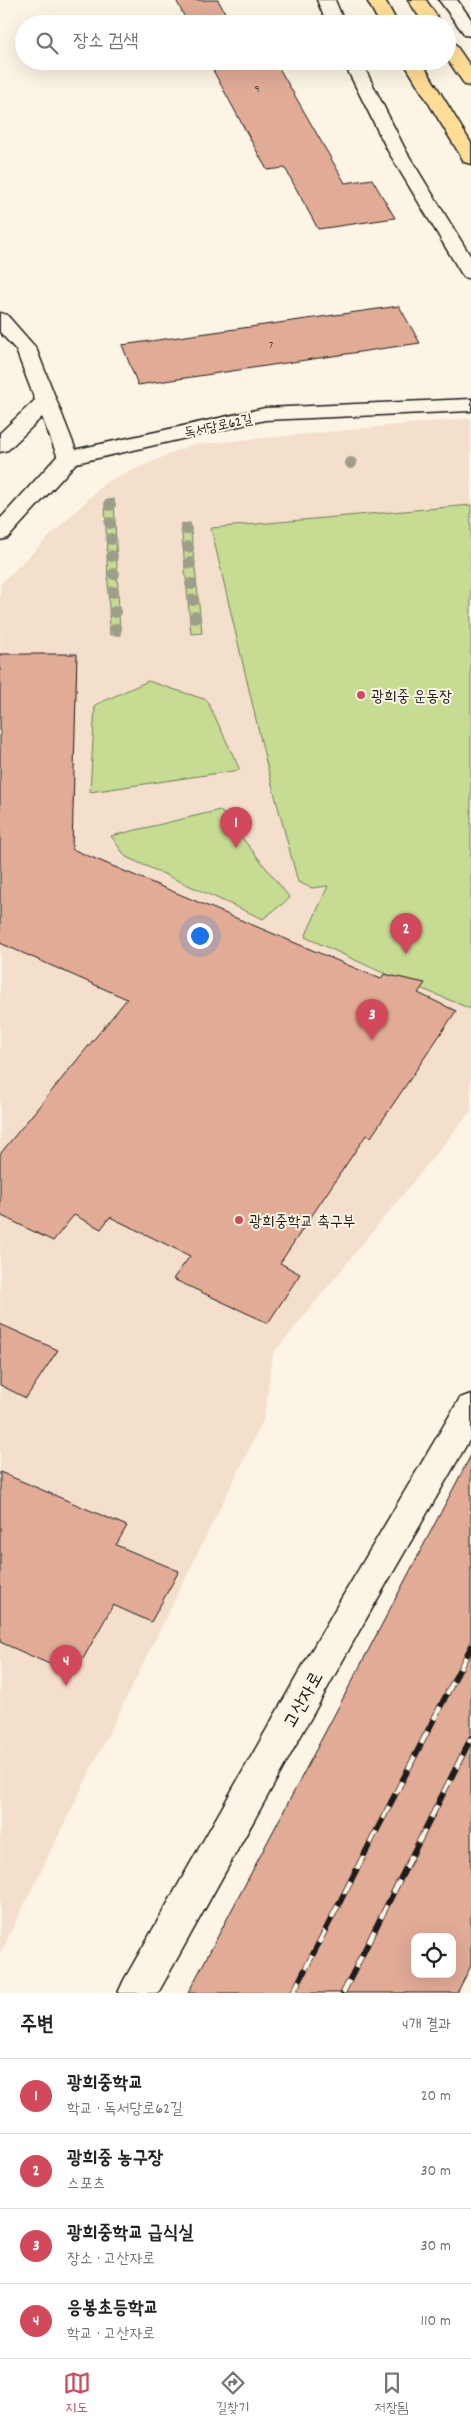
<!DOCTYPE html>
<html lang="ko">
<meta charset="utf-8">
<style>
body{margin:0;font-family:Dekko,"Poor Story",sans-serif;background:#f2f2f2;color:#222}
.controls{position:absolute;right:15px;bottom:15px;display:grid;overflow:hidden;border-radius:10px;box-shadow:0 5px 20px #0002}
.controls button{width:45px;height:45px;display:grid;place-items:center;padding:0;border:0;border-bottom:1px solid #e0e0e0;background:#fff;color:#222;font:25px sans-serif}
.you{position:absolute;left:199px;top:935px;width:18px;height:18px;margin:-12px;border:4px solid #fff;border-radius:50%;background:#1a73e8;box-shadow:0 0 0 8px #1a73e833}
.badge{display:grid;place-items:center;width:32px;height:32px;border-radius:50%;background:#d1495b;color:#fff;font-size:16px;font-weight:700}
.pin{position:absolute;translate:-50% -41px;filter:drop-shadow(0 1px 2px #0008)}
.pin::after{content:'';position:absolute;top:26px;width:18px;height:15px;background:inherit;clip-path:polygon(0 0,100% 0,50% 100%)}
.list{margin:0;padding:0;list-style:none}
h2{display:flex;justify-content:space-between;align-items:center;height:65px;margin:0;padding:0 20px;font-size:21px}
h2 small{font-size:16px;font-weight:400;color:#767676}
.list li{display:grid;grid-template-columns:32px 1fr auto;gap:15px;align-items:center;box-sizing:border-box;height:75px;padding:0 20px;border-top:1px solid #e0e0e0}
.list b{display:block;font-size:19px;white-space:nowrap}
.list p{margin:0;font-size:16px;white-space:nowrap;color:#767676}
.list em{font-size:16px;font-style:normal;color:#767676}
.icon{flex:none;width:28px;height:28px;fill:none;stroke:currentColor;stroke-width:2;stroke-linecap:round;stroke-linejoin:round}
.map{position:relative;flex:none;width:471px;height:1993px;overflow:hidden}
.search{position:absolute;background:#fff;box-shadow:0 5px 20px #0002;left:15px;right:15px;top:15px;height:55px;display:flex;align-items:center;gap:12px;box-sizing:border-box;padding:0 18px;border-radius:28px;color:#767676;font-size:19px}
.sheet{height:365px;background:#fff}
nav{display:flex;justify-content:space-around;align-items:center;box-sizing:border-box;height:70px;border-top:1px solid #e0e0e0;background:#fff;font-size:14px;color:#767676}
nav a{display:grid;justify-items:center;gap:2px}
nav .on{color:#d1495b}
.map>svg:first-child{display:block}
</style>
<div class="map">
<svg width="471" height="1993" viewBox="0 0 471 1993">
<rect width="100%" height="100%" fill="#fcf5e5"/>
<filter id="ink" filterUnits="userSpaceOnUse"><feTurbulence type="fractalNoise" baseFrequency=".02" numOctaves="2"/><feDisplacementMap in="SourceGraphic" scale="10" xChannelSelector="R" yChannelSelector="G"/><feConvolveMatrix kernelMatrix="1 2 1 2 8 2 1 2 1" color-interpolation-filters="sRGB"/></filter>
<g filter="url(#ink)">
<polygon fill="#f4dfcd" points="471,418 471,1111 273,1354 264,1419 0,1954 0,584 106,482 190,445"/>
<g fill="#c5dc92" stroke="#707c57">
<polygon points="114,499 120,635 110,635 105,501"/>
<polygon points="471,505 471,1009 379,971 305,937 328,886 312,888 298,882 265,758 211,528"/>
<polygon points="190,523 202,633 191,634 181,524"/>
<polygon points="148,681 207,700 240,770 90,792 95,705"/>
<polygon points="220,810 290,898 263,919 126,857 111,836"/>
</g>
<g fill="#e1ab96" stroke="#1c1c1c" fill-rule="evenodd">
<polygon points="176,0 218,0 228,18 249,15 254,24 188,24"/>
<polygon points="208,61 275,61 345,183 372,179 395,218 318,229 285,168 267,170"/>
<polygon points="399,306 420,343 138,385 122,345"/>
<polygon points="0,654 77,654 72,849 381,979 384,974 425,983 418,993 456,1011 371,1137 366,1135 280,1263 300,1274 268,1323 173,1279 190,1256 110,1217 101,1229 74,1215 53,1241 0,1215 0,1154 127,999 0,943"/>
<polygon points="0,1324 58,1350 26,1398 0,1385"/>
<path d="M471,1455V1966L457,1993H188ZM415,1937H452V1974H415Z"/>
<polygon points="0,1472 127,1526 116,1545 179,1571 151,1622 113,1605 74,1675 0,1642"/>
</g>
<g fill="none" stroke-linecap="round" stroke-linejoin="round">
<defs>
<polygon id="service" points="0,313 7,315 36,348 79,458 76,463 68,465 60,463 42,417 8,450 0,452 0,433 35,400 16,350 0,332"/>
<g id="minor">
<polygon points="471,399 471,411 265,420 76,463 8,538 0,540 0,519 60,453 265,408"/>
<polygon points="471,1394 471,1437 358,1633 158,1993 118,1993 124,1980 334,1611 460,1398"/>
</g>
<g id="secondary">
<polygon points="317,0 335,0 345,24 327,24"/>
<polygon points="439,0 457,0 471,19 471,36 465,35"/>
<polygon points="343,61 361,61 406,151 471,257 471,279 464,277 461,273 388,151"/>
</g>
<g id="primary">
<polygon points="367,0 385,0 398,24 380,24"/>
<polygon points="408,0 426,0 442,24 424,24"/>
<polygon points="447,40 453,41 471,67 471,86 465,85 447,59"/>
<polygon points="403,61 421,61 471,143 471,164 464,162 462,158"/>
</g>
</defs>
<use href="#service" stroke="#1c1c1c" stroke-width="3"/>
<use href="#minor" stroke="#1c1c1c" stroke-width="3"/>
<use href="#secondary" stroke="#1c1c1c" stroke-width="3"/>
<use href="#primary" stroke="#1c1c1c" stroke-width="3"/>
<use href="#service" fill="#fcf5e5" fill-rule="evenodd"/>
<use href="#minor" fill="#fcf5e5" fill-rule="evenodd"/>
<use href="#secondary" fill="#fcf5e5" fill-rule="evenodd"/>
<use href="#primary" fill="#fedd96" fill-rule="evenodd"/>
<defs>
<g id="rail">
<polyline points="293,1993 471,1647"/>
<polyline points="343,1993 471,1738"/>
</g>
</defs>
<use href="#rail" stroke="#1c1c1c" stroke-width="6"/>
<use href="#rail" stroke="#fcf5e5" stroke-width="4.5" stroke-dasharray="14" stroke-linecap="butt"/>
</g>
<g fill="#9d9e8a">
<circle cx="351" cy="463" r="6"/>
<circle cx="110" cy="505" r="6"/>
<circle cx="110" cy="523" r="6"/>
<circle cx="186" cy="529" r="6"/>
<circle cx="111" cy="539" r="6"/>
<circle cx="188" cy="547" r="6"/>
<circle cx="112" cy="556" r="6"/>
<circle cx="190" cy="563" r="6"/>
<circle cx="114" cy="574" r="6"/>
<circle cx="191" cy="584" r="6"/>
<circle cx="113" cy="592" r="6"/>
<circle cx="193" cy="600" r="6"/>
<circle cx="115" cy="612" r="6"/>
<circle cx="195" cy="617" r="6"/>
<circle cx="116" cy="629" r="6"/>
</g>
</g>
<g fill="#d1495b" stroke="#fcf5e5" stroke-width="2">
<circle cx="361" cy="695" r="5"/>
<circle cx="239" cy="1220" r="5"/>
</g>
<g text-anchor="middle" stroke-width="4" stroke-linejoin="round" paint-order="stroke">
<g font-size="11" fill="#4d403a">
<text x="257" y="92">9</text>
<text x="271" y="348">7</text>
</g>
<g font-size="14" fill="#1c1c1c" stroke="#fcf5e5">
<text transform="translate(218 425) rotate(-12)" y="5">독서당로62길</text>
</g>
<g font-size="16" fill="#1c1c1c" stroke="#fcf5e5" text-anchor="start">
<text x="371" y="701">광희중 운동장</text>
<text x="249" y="1226">광희중학교 축구부</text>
</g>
<g font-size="19" fill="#1c1c1c" stroke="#fcf5e5">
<text transform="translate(302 1699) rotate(-61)" y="7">고산자로</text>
</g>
</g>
</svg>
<div class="controls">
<button><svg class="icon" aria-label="locate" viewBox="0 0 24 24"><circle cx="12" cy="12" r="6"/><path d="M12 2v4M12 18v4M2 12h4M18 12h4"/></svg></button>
</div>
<div class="you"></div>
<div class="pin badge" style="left:236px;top:848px">1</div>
<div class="pin badge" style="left:406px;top:954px">2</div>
<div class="pin badge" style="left:372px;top:1040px">3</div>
<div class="pin badge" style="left:66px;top:1686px">4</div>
<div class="search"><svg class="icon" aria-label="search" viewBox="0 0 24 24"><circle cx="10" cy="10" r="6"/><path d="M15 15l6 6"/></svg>장소 검색</div>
</div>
<section class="sheet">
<h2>주변<small>4개 결과</small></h2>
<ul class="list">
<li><span class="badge">1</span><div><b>광희중학교</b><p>학교 · 독서당로62길</p></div><em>20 m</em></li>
<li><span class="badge">2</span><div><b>광희중 농구장</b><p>스포츠</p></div><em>30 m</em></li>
<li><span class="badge">3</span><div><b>광희중학교 급식실</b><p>장소 · 고산자로</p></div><em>30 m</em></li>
<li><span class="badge">4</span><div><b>응봉초등학교</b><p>학교 · 고산자로</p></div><em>110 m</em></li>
</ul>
</section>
<nav>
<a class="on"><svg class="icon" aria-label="map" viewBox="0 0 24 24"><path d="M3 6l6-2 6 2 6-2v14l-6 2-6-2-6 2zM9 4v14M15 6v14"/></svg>지도</a>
<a><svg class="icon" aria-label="directions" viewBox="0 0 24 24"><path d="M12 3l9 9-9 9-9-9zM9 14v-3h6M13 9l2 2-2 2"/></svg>길찾기</a>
<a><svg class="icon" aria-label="saved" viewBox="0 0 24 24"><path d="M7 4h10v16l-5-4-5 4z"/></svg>저장됨</a>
</nav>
